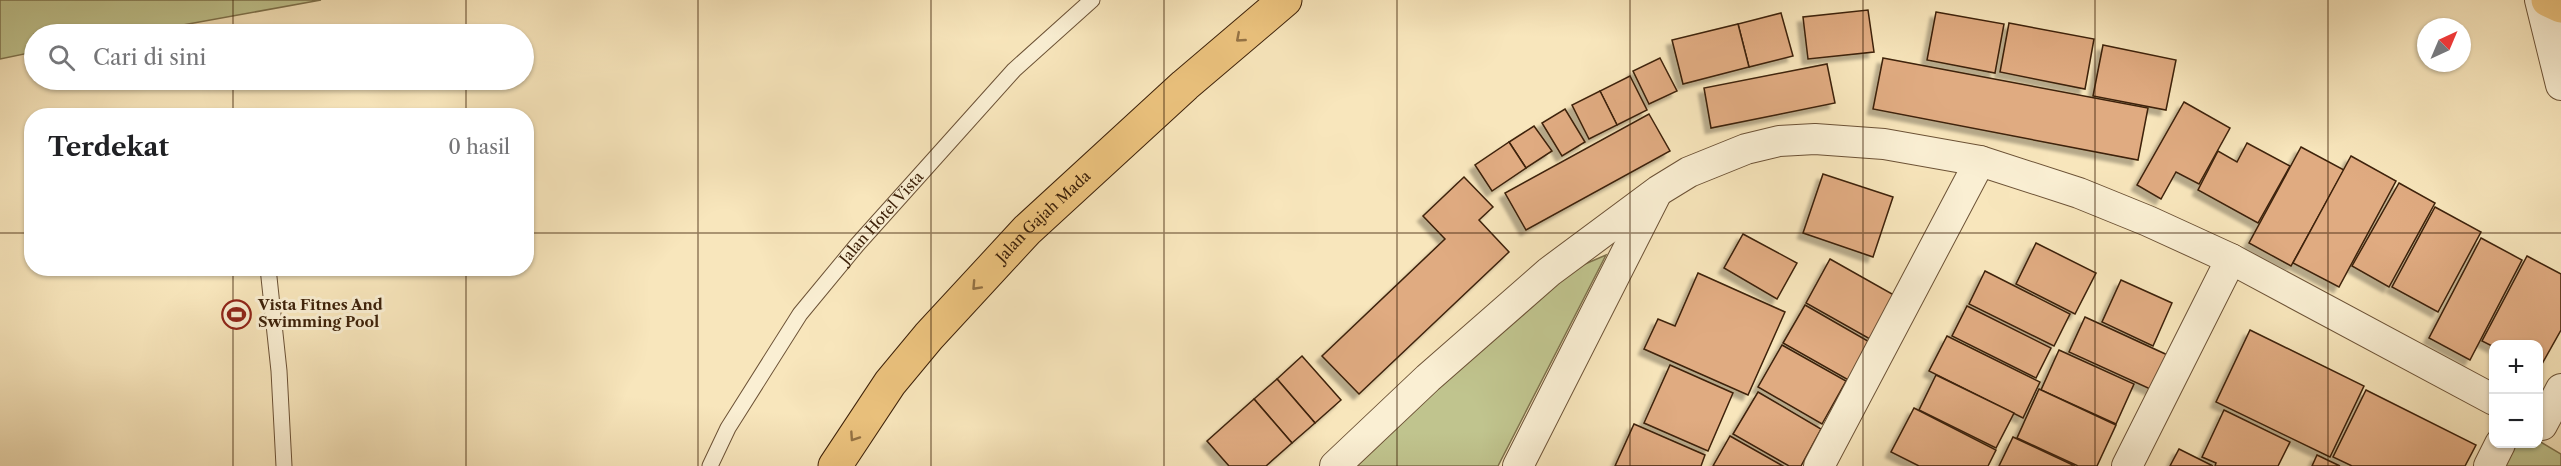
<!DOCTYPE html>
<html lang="id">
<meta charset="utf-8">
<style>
body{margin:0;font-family:"Libre Caslon Text",serif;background:#f2f2f2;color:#202124}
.controls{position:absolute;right:18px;bottom:18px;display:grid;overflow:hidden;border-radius:12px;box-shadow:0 2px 4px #0004}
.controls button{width:54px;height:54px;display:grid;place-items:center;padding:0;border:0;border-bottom:2px solid #e0e0e0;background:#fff;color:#202124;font:30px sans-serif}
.compass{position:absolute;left:2417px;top:18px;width:54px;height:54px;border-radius:50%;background:#fff;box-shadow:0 2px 4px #0004;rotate:44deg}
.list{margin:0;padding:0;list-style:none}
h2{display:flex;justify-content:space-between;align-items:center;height:78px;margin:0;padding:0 24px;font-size:26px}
h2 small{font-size:20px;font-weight:400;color:#757577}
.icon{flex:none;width:33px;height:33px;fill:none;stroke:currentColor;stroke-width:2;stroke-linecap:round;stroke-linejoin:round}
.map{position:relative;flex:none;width:2561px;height:466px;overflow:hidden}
.search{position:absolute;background:#fff;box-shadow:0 2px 4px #0004;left:24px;top:24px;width:510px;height:66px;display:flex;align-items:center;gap:15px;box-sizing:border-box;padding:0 21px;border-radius:33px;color:#757577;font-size:22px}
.panel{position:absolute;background:#fff;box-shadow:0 2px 4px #0004;left:24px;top:108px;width:510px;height:168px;border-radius:24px}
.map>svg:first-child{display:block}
</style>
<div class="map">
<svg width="2561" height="466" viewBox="0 0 2561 466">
<defs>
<filter id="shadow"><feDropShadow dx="-5.5" dy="5.5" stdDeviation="1.5" flood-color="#0004"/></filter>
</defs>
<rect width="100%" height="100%" fill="#f8e6bc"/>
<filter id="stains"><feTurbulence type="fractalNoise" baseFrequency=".00333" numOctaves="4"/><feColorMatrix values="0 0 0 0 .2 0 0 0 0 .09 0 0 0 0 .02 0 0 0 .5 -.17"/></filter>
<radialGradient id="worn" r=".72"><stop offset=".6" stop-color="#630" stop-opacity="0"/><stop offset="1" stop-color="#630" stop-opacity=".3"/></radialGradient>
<g fill="#c0c48e" stroke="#7e724c" stroke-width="1.5">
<polygon points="0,0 321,0 133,34 34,34 34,52 0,59"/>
<polygon points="1606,255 1498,466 1354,466 1564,273"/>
<polygon points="2493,425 2494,444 2538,444 2539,441 2561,454 2561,466 2474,466"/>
</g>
<g fill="#e0ab81" stroke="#3d2109" stroke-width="1.5" filter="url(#shadow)">
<polygon points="1868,10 1874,52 1808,59 1803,17"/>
<polygon points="1936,12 2004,24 1995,73 1927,60"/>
<polygon points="1781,13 1793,56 1749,67 1738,24"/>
<polygon points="2009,23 2094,39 2085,89 2000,72"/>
<polygon points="1738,24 1749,67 1683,84 1672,40"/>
<polygon points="2103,45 2176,60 2166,110 2093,96"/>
<polygon points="1660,58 1677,91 1649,104 1633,71"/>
<polygon points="1883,58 2148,108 2138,160 1873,109"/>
<polygon points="1827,64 1835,103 1711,128 1704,88"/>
<polygon points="1630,76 1647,110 1617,125 1600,91"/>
<polygon points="1600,91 1617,125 1589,139 1572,105"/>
<polygon points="2184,102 2230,128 2199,184 2176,172 2161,199 2137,185"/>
<polygon points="1565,109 1585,142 1562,156 1542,123"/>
<polygon points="1649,114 1670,151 1526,230 1505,193"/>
<polygon points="1534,126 1552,151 1526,168 1509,142"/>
<polygon points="1509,142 1526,168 1492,191 1475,165"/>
<polygon points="2247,143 2290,166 2258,223 2198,190 2218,151 2237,162"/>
<polygon points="2301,147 2344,170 2291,266 2249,243"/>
<polygon points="2351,156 2396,181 2339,287 2293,263"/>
<polygon points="1823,174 1893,197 1873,257 1803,233"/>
<polygon points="1464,177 1493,207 1479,220 1509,252 1359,394 1322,356 1445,239 1423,216"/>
<polygon points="2399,183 2435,203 2389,287 2352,266"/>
<polygon points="2435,207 2481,232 2438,312 2392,287"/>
<polygon points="1743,234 1797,263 1777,299 1724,268"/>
<polygon points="2481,238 2522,260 2470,360 2429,338"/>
<polygon points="2036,243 2096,273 2075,314 2016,284"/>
<polygon points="2527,256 2561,274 2561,330 2538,371 2538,344 2494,344 2494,347 2482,341"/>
<polygon points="1830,259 1901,299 1877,343 1806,303"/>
<polygon points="1985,271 2070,314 2054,346 1969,304"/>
<polygon points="1698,273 1785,312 1748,395 1644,349 1658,319 1675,326"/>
<polygon points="2121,280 2172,303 2153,346 2102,322"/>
<polygon points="1805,305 1880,348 1859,386 1783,343"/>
<polygon points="1967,306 2051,348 2036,378 1952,336"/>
<polygon points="2085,317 2174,358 2159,393 2069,352"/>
<polygon points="2250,330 2364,386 2330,457 2216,402"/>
<polygon points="1947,336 2040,382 2023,418 1929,371"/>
<polygon points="1782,345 1846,381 1822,424 1758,387"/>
<polygon points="2059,350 2134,384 2116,424 2041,390"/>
<polygon points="1302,356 1341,400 1315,423 1277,379"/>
<polygon points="1670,365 1733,393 1708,451 1644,423"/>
<polygon points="1936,375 2014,413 1996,448 1919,410"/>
<polygon points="1277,379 1315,423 1292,443 1254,399"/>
<polygon points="2039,389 2116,425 2097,466 2078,466 2017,438"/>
<polygon points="2366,390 2476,445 2465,466 2352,466 2333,457"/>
<polygon points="1758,392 1821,429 1801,466 1789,466 1733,434"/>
<polygon points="1254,399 1292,443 1266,466 1229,466 1207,441"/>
<polygon points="1914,408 1996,450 1988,466 1919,466 1891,452"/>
<polygon points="2224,410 2290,442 2278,466 2215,466 2216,463 2202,457"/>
<polygon points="1634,424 1705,455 1701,466 1615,466"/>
<polygon points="1730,436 1783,466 1713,466"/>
<polygon points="2013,437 2075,466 1999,466"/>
<polygon points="2179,449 2213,466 2170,466"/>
<polygon points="2317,455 2340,466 2312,466"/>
</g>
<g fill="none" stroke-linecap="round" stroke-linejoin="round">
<defs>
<g id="lane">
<polyline points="268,268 279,371 284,466"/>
<path id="s1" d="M710,466L728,428L800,314L857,245L1014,70L1092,0"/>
</g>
<g id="street">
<polyline points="2540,0 2561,85"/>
<polyline points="2542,425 2561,389"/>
<polyline points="1335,466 1428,378 1549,272 1658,191 1689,172 1746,149 1779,141 1815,139 1884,144 1980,161 2079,193 2148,221 2231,259 2494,400"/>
<polyline points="1518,466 1655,196"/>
<polyline points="1819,466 1980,161"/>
<polyline points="2127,466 2231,259"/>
<polyline points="2489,466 2500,444"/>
</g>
<g id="primary">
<polyline points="2548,0 2561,6"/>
<path id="s2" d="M835,466L890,383L929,336L1027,230L1185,85L1285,0"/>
</g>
</defs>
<use href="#lane" stroke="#6c5236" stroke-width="17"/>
<use href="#street" stroke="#6c5236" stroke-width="32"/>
<use href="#primary" stroke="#3d2109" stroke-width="35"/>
<use href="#lane" stroke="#faefd3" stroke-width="15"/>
<use href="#street" stroke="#faefd3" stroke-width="30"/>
<use href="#primary" stroke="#ecc37e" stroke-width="33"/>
</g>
<defs><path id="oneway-chevron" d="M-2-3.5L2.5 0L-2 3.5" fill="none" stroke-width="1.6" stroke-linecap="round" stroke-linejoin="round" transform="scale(1.5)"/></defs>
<g stroke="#947244">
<use href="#oneway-chevron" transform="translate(1240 38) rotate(139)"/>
<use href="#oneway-chevron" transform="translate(976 286) rotate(133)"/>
<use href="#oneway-chevron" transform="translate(854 437) rotate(124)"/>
</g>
<path fill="none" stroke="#3d2109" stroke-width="1.5" stroke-opacity="0.55" d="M233,0V34M466,0V34M698,0V466M931,0V466M1164,0V466M1397,0V466M1630,0V466M1863,0V466M2095,0V466M2328,0V466M233,80V116M466,80V116M0,233H32M526,233H2561M233,268V466M466,268V466"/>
<defs>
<symbol id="stadium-ring" viewBox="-11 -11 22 22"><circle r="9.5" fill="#faefd3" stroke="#8f2418" stroke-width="1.5"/><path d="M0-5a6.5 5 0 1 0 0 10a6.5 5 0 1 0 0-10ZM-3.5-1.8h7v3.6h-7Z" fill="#8f2418"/></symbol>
</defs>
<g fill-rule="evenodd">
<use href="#stadium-ring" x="220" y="298" width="33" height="33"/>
</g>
<g text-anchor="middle" stroke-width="6" stroke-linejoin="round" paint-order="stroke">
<g font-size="15" fill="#3d2109" stroke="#faefd3">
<text dy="5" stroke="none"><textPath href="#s1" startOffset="303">Jalan Hotel Vista</textPath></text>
<text dy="5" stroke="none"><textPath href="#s2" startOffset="326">Jalan Gajah Mada</textPath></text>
</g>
<g font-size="15" font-weight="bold" fill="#3d2109" stroke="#faefd3" text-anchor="start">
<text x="258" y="310">Vista Fitnes And<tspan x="258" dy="17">Swimming Pool</tspan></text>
</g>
</g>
<rect width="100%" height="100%" filter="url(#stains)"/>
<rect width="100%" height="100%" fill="url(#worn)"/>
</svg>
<div class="controls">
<button>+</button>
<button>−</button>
</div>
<svg class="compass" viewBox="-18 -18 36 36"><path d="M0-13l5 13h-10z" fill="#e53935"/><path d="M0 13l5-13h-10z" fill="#757577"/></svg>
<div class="search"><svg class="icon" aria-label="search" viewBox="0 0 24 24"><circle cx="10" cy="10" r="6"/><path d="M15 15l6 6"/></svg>Cari di sini</div>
<section class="panel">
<h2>Terdekat<small>0 hasil</small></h2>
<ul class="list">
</ul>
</section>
</div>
